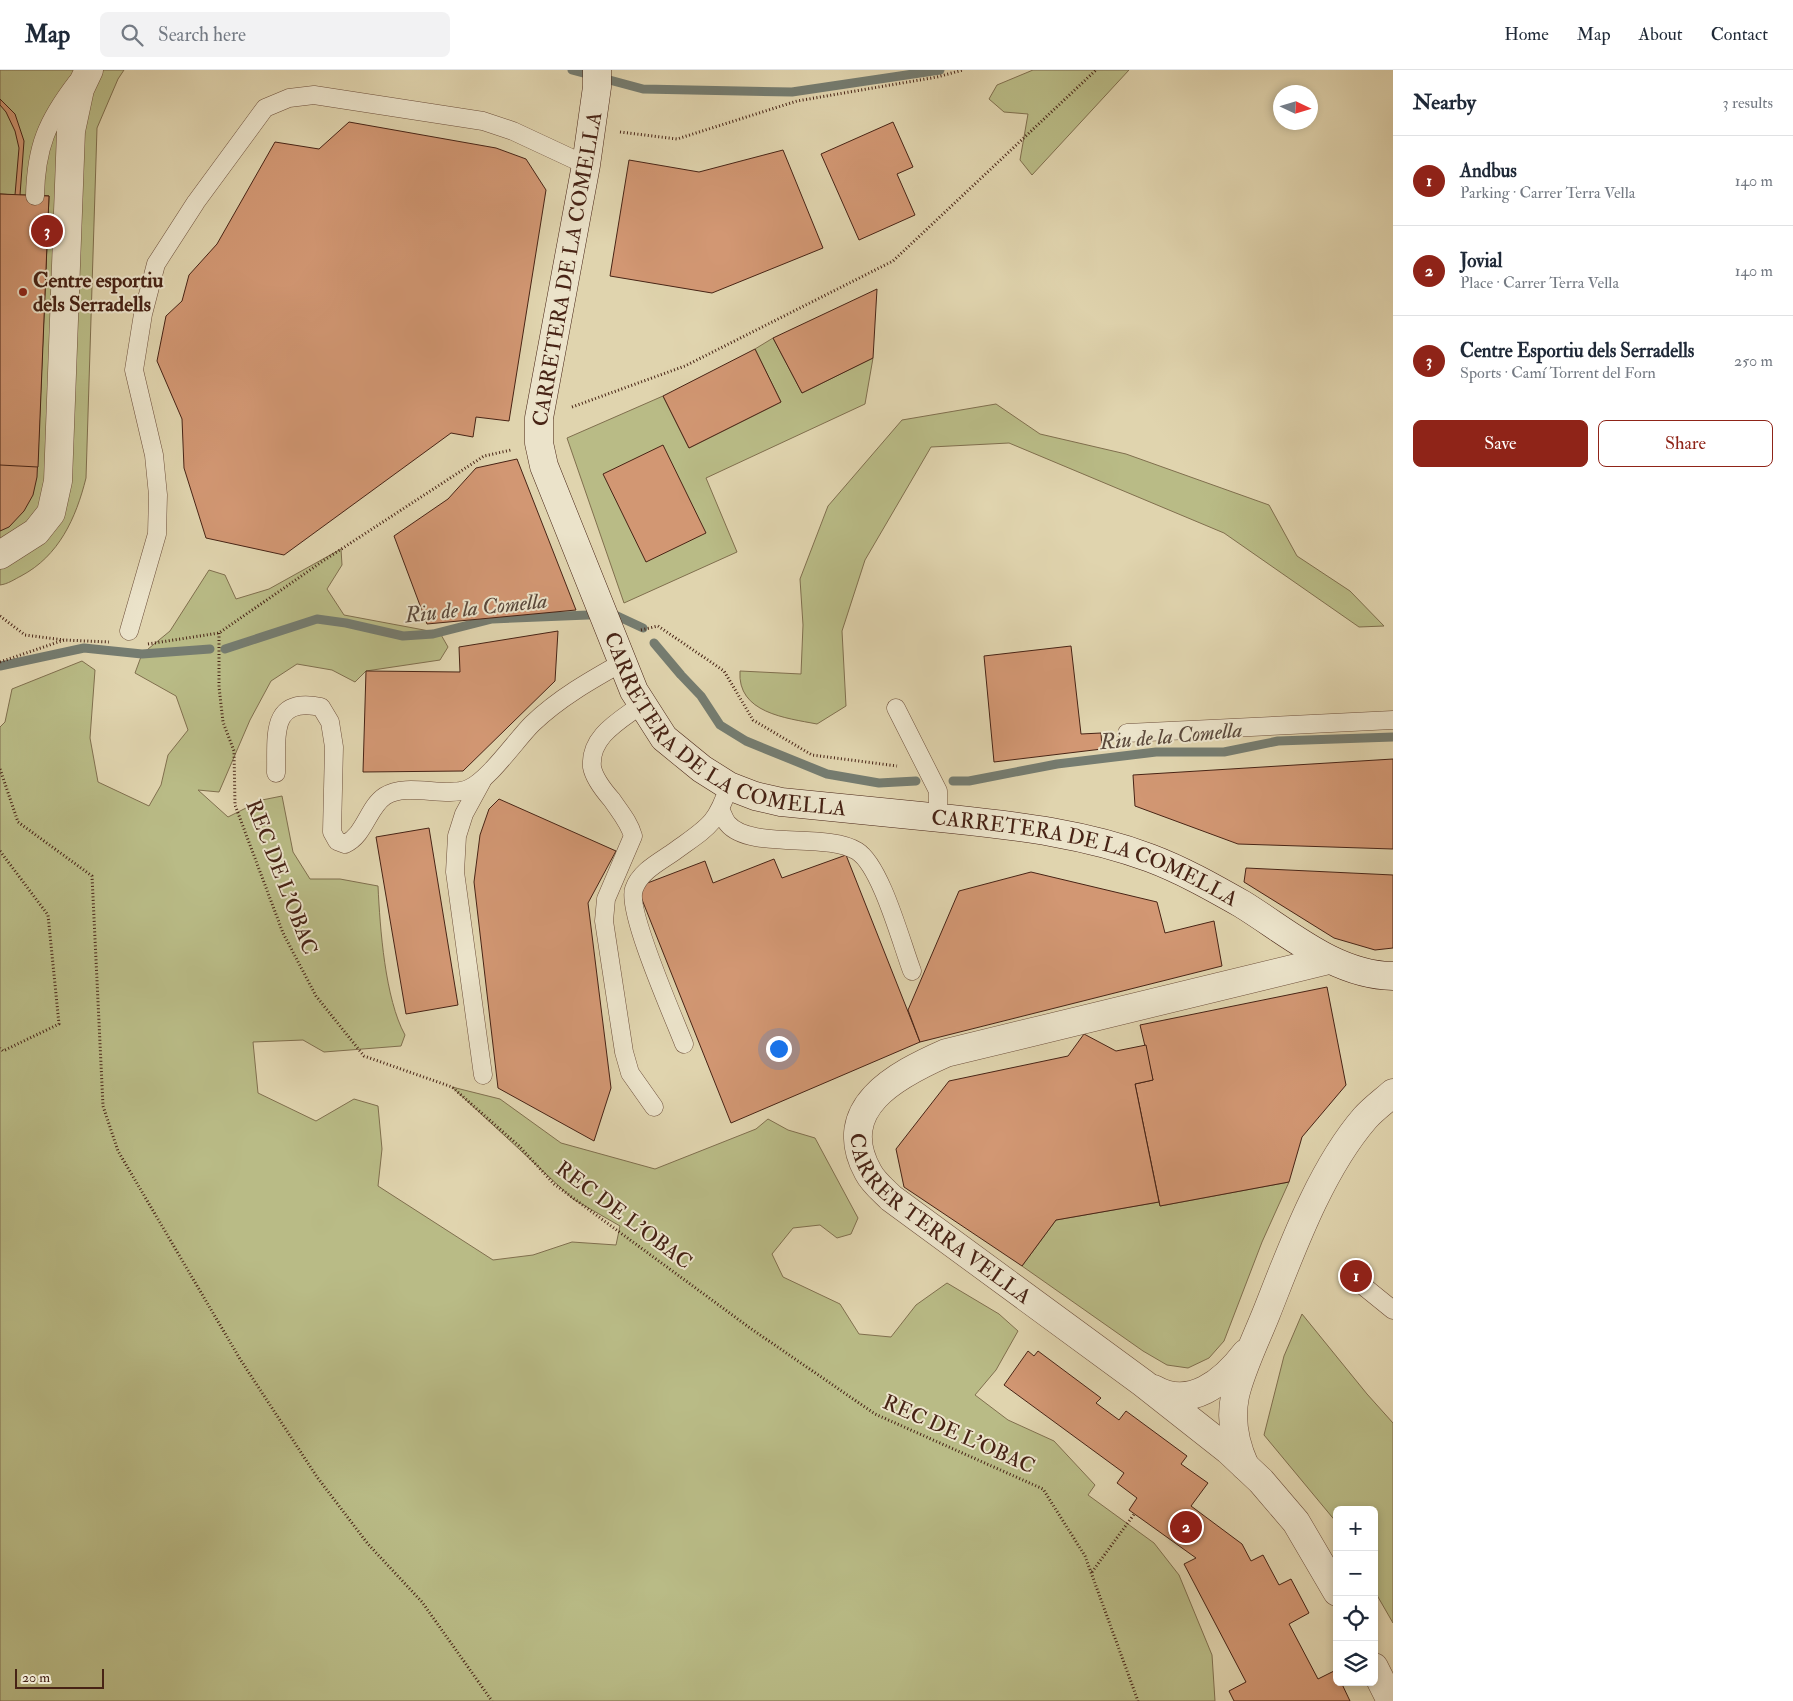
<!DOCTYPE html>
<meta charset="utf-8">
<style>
body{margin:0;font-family:"IM FELL Double Pica",serif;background:#f2f2f3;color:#1f2937}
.controls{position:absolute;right:15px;bottom:15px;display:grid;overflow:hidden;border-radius:8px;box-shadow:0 2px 8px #0003}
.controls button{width:45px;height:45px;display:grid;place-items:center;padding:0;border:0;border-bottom:1px solid #e0e1e3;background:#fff;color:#1f2937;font:25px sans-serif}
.compass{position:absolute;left:1273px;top:15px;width:45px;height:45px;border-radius:50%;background:#fff;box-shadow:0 2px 8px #0003;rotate:94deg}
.scale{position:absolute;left:15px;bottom:12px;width:89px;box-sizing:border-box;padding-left:5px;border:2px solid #472315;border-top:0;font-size:14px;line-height:18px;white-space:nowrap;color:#472315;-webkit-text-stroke:4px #ebe3ca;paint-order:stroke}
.you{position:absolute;left:778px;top:978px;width:18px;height:18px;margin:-12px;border:4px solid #fff;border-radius:50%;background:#1a73e8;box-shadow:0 0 0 8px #1a73e833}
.badge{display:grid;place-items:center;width:32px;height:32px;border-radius:50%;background:#8f2418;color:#fff;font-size:16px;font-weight:700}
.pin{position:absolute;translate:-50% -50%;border:2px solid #fff;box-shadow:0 1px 5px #0006}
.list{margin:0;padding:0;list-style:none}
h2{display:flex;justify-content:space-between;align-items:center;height:65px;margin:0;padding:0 20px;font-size:21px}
h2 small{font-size:16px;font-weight:400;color:#747a83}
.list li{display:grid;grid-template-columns:32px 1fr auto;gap:15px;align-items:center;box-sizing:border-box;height:90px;padding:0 20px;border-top:1px solid #e0e1e3}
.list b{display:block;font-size:19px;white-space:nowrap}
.list p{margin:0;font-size:16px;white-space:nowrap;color:#747a83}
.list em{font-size:16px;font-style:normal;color:#747a83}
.actions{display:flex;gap:10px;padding:15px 20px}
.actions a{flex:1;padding:11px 0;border:1px solid #8f2418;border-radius:8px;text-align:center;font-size:18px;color:#8f2418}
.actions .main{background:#8f2418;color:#fff}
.icon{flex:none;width:28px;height:28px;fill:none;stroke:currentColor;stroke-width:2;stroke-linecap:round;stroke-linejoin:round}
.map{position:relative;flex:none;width:1393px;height:1631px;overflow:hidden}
header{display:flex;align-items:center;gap:30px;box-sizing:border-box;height:70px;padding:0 25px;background:#fff;border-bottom:1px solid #e0e1e3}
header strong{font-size:24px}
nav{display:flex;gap:28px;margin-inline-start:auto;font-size:18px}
.search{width:350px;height:45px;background:#f2f2f3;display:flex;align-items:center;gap:12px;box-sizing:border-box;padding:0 18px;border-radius:8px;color:#747a83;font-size:19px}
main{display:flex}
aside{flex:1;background:#fff}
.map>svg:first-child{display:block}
</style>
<header>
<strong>Map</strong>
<div class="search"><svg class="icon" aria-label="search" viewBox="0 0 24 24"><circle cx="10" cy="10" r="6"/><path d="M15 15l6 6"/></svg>Search here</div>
<nav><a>Home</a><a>Map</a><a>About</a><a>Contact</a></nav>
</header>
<main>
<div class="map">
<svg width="1393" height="1631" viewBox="0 0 1393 1631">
<rect width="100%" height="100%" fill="#e0d4ae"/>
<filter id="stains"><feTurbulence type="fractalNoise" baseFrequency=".004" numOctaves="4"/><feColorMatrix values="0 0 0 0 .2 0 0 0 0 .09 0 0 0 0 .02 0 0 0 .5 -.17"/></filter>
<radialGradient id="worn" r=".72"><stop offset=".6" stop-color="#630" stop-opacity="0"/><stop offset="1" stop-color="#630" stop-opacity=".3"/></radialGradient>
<g fill="#b9bb86" stroke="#806f4e">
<path d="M0,0H124L118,9L97,58L86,408C76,448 59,486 21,506C15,509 8,514 0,515Z"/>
<polygon points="1033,0 1129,0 1032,105 1020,90 1028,44 1004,42 989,29 997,15"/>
<polygon points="773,268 802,323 873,288 865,334 706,408 737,482 624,533 567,368 663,326 689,378 781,332 755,279"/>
<path d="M996,334L1040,364L1126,384L1269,435L1297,486L1350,521L1384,556L1359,557L1224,463L1009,373L931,377L865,490L842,561L846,636L817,654C786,648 737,643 740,601L801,604L803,555L800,509L828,436L902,350Z"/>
<path d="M341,479L342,495L327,519L344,545L440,563L448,577L440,590L366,601L355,612L332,600L297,594L271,611L250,650L219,722L198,720L228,747L262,730L282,726L293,782L310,809H340L378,816C380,858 385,929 405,965L401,976L324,982L303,970L253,972L258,1023L316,1051L354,1029L378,1036L382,1079L378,1116L493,1190L533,1185L572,1172L616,1175L620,1156L573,1129L452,1017L500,1029L561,1073L655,1099L756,1059L768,1049L788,1060L815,1068L858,1148L851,1164L837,1168L820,1155L793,1158L772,1184L783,1207L840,1234L859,1264L891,1267L916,1235L947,1213L999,1244L1018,1261L996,1300L975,1325L1008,1350L1054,1371L1095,1415L1088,1425L1154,1473L1179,1505L1212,1585L1215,1631H0V657L5,652L12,619L82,591L95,600L90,668L98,712L149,736L161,715L168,685L188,660L176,626L135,603L142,584L170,561L209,500L225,505L236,529L269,519Z"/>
<polygon points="1289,1112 1262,1172 1224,1271 1209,1288 1188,1298 1167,1295 1143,1281 1022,1196 1056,1150 1159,1132 1160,1136"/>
<polygon points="1302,1244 1367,1324 1393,1353 1393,1553 1374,1520 1374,1440 1337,1440 1337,1453 1264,1365 1284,1286"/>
</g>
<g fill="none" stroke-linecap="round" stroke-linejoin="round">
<g stroke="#757c70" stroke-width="9">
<polyline points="572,0 643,19 792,22 940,0"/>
<polyline points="654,573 681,605 701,626 720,655 746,671 827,704 879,713 916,711"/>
<polyline points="225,579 317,549 346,553 403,566 433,564 492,549 613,544 643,558"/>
<polyline points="0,596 84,578 142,584 210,579"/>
<polyline points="953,711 969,711 1057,694 1156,682 1224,682 1278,671 1393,667"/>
</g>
</g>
<g fill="#d29773" stroke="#472315">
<polygon points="0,29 15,44 24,71 20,125 49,126 37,407 33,425 24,441 9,457 0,461 0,124 15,125 19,78 15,61 6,42 0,35"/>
<polygon points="349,52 496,78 526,89 546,120 509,351 476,347 473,367 451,363 284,485 206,468 184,398 182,349 157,291 166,246 182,231 189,205 217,174 275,72 319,79"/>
<polygon points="893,52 913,97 897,104 915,145 859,170 821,84"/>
<polygon points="783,80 823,178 712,223 610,206 629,90 699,102"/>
<polygon points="0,124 49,126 38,397 0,395"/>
<polygon points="877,219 873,288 802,323 773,268"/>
<polygon points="755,279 781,332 689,378 663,326"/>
<polygon points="663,375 706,463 646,492 603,404"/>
<polygon points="517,389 576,540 427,554 394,466 448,429 476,398"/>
<polygon points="558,561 555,611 463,701 363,702 366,601 460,602 459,577"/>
<polygon points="1071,576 1081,664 1101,663 1102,679 994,692 984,586"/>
<polygon points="1393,689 1393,779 1238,774 1135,736 1133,705"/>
<polygon points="499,729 616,781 588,833 611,1018 594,1071 498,1018 474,812 480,765 489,739"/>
<polygon points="429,758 458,935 406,944 376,767"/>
<polygon points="846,785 920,972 731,1053 637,817 705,791 713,813 774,789 782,808"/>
<polygon points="1246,798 1393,805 1393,878 1375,880 1334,868 1244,812"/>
<polygon points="1031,802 1157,832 1165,863 1214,851 1222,896 920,972 908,940 959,821"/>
<polygon points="1327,917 1346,1015 1302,1067 1289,1112 1160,1136 1135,1014 1153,1010 1140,955"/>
<polygon points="1084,964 1116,981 1146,975 1153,1010 1135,1014 1159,1132 1056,1150 1022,1196 904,1117 896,1079 949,1011 1068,986"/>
<polygon points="1028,1281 1034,1286 1038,1281 1101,1328 1096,1333 1119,1350 1126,1341 1187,1386 1181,1394 1208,1413 1191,1436 1242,1474 1251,1491 1263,1485 1279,1515 1291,1509 1309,1543 1289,1554 1318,1609 1334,1601 1337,1612 1341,1612 1350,1631 1234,1631 1229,1621 1246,1612 1184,1494 1196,1488 1129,1440 1137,1428 1117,1413 1124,1403 1004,1315"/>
</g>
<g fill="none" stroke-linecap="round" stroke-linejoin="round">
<defs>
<g id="service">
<path d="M35,126C36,77 47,51 77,12"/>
<polyline points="129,561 157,464 158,425 154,385 134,300 143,244 156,194 196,132 265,38 289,28 314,25 483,51 513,61 586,95"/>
<path d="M642,634C621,650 589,666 592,697C594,708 605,722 612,730C620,742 629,752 633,766L606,829L604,851L624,982L630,1003L654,1037"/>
<polyline points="896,638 938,721 938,748"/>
<polyline points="1127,663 1393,650"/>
<path d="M276,703C277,667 269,626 321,637L330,652L334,677L332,762L337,771L345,774C365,765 368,737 385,726C407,712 445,728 468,719C488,711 516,670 532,654C559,628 591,610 623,592"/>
<polyline points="482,711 464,744 457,766 455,802 483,1005"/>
<path d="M721,741C723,745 725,751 728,754C750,780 827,762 857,781C881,796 901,872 912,901"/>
<path d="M684,974C674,948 626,840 634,819C640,801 661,791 675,781C708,757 716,755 729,716"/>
<polyline points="1351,1206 1393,1240"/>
</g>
<g id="minor">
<polyline points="0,485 36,462 51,443 58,411 71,61 80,19 89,0"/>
<path id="s1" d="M1329,890L946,983C896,1005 833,1038 868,1102C873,1112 883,1120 891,1128L1143,1313L1228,1380L1261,1411L1296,1452L1337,1522"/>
<path d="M1154,1319C1190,1340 1224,1312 1246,1283"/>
<path d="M1245,1396C1235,1374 1230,1351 1235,1326C1240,1302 1256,1269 1266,1244C1291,1181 1320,1100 1365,1048C1373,1039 1384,1031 1393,1023"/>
<polyline points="1374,1597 1391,1631"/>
</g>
<g id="secondary">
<path id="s2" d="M597,0V17L586,95L539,348V373L544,396L634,621L664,668L702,699L729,716L755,726L781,732C838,738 894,743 951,749C1018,756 1086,764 1150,788C1182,800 1212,817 1242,834C1289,863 1335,905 1393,906"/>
</g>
</defs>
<use href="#service" stroke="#6d4f3b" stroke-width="19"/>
<use href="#minor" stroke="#6d4f3b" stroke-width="29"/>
<use href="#secondary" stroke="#472315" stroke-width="29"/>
<g stroke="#472315" stroke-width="3" stroke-dasharray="1 2.5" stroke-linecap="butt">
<polyline points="620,62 677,69 797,31 937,7 963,0"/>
<polyline points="572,337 685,296 893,191 1096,0"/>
<polyline points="0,546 25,565 64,570"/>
<polyline points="641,560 658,556 724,601 753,650 812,685 897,696"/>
<polyline points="219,563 219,617 223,652 234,681 235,735 283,863 316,926 364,986 452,1017 519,1076 554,1114 750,1258 875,1344 1043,1419 1085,1486 1138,1631"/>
<polyline points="148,574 219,563 323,491 484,386 511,380"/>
<polyline points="0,592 64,570 109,572"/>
<polyline points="0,699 18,752 92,806 103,1036 118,1081 240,1289 317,1407 368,1474 422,1532 492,1631"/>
<polyline points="0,781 48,845 59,954 3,981 0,978"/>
<polyline points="1092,1502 1135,1443"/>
</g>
<use href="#service" stroke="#ebe3ca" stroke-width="18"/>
<use href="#minor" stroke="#ebe3ca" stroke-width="28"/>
<use href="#secondary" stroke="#ebe3ca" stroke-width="28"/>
</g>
<circle fill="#8f2418" stroke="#ebe3ca" stroke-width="2" cx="23" cy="222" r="5"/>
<g text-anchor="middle" stroke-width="4" stroke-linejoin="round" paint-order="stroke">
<g font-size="21" fill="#472315" stroke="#ebe3ca">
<text transform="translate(567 199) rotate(-80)" y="7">CARRETERA DE LA COMELLA</text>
<text dy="7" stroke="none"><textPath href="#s2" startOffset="741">CARRETERA DE LA COMELLA</textPath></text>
<text dy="7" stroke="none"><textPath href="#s2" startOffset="1146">CARRETERA DE LA COMELLA</textPath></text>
<text transform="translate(282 807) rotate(69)" y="7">REC DE L'OBAC</text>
<text dy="7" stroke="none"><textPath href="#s1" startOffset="642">CARRER TERRA VELLA</textPath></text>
<text transform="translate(624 1145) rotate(37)" y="7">REC DE L'OBAC</text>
<text transform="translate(959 1364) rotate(24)" y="7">REC DE L'OBAC</text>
</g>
<g font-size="21" font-weight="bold" fill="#472315" stroke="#ebe3ca" text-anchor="start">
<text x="33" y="217">Centre esportiu<tspan x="33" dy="24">dels Serradells</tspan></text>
</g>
<g font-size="22" font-style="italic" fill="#5a483b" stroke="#ebe3ca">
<text transform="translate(476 537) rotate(-6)" y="8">Riu de la Comella</text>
<text transform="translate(1171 665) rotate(-5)" y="8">Riu de la Comella</text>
</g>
</g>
<rect width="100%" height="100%" filter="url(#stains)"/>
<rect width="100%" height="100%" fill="url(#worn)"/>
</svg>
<div class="controls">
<button>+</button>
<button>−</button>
<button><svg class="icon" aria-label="locate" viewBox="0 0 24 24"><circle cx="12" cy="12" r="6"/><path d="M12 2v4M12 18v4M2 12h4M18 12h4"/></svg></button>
<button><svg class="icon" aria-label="layers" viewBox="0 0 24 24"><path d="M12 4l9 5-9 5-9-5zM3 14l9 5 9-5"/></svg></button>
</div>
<svg class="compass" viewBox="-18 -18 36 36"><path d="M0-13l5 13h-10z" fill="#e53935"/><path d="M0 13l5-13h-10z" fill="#747a83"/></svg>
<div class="scale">20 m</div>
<div class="you"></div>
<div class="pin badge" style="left:1356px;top:1206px">1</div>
<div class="pin badge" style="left:1186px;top:1457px">2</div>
<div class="pin badge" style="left:47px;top:161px">3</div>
</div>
<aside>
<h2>Nearby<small>3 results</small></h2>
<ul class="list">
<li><span class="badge">1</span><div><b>Andbus</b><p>Parking · Carrer Terra Vella</p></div><em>140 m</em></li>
<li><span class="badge">2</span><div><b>Jovial</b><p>Place · Carrer Terra Vella</p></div><em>140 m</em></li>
<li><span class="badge">3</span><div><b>Centre Esportiu dels Serradells</b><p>Sports · Camí Torrent del Forn</p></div><em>250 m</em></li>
</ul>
<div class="actions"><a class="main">Save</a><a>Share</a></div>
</aside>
</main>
